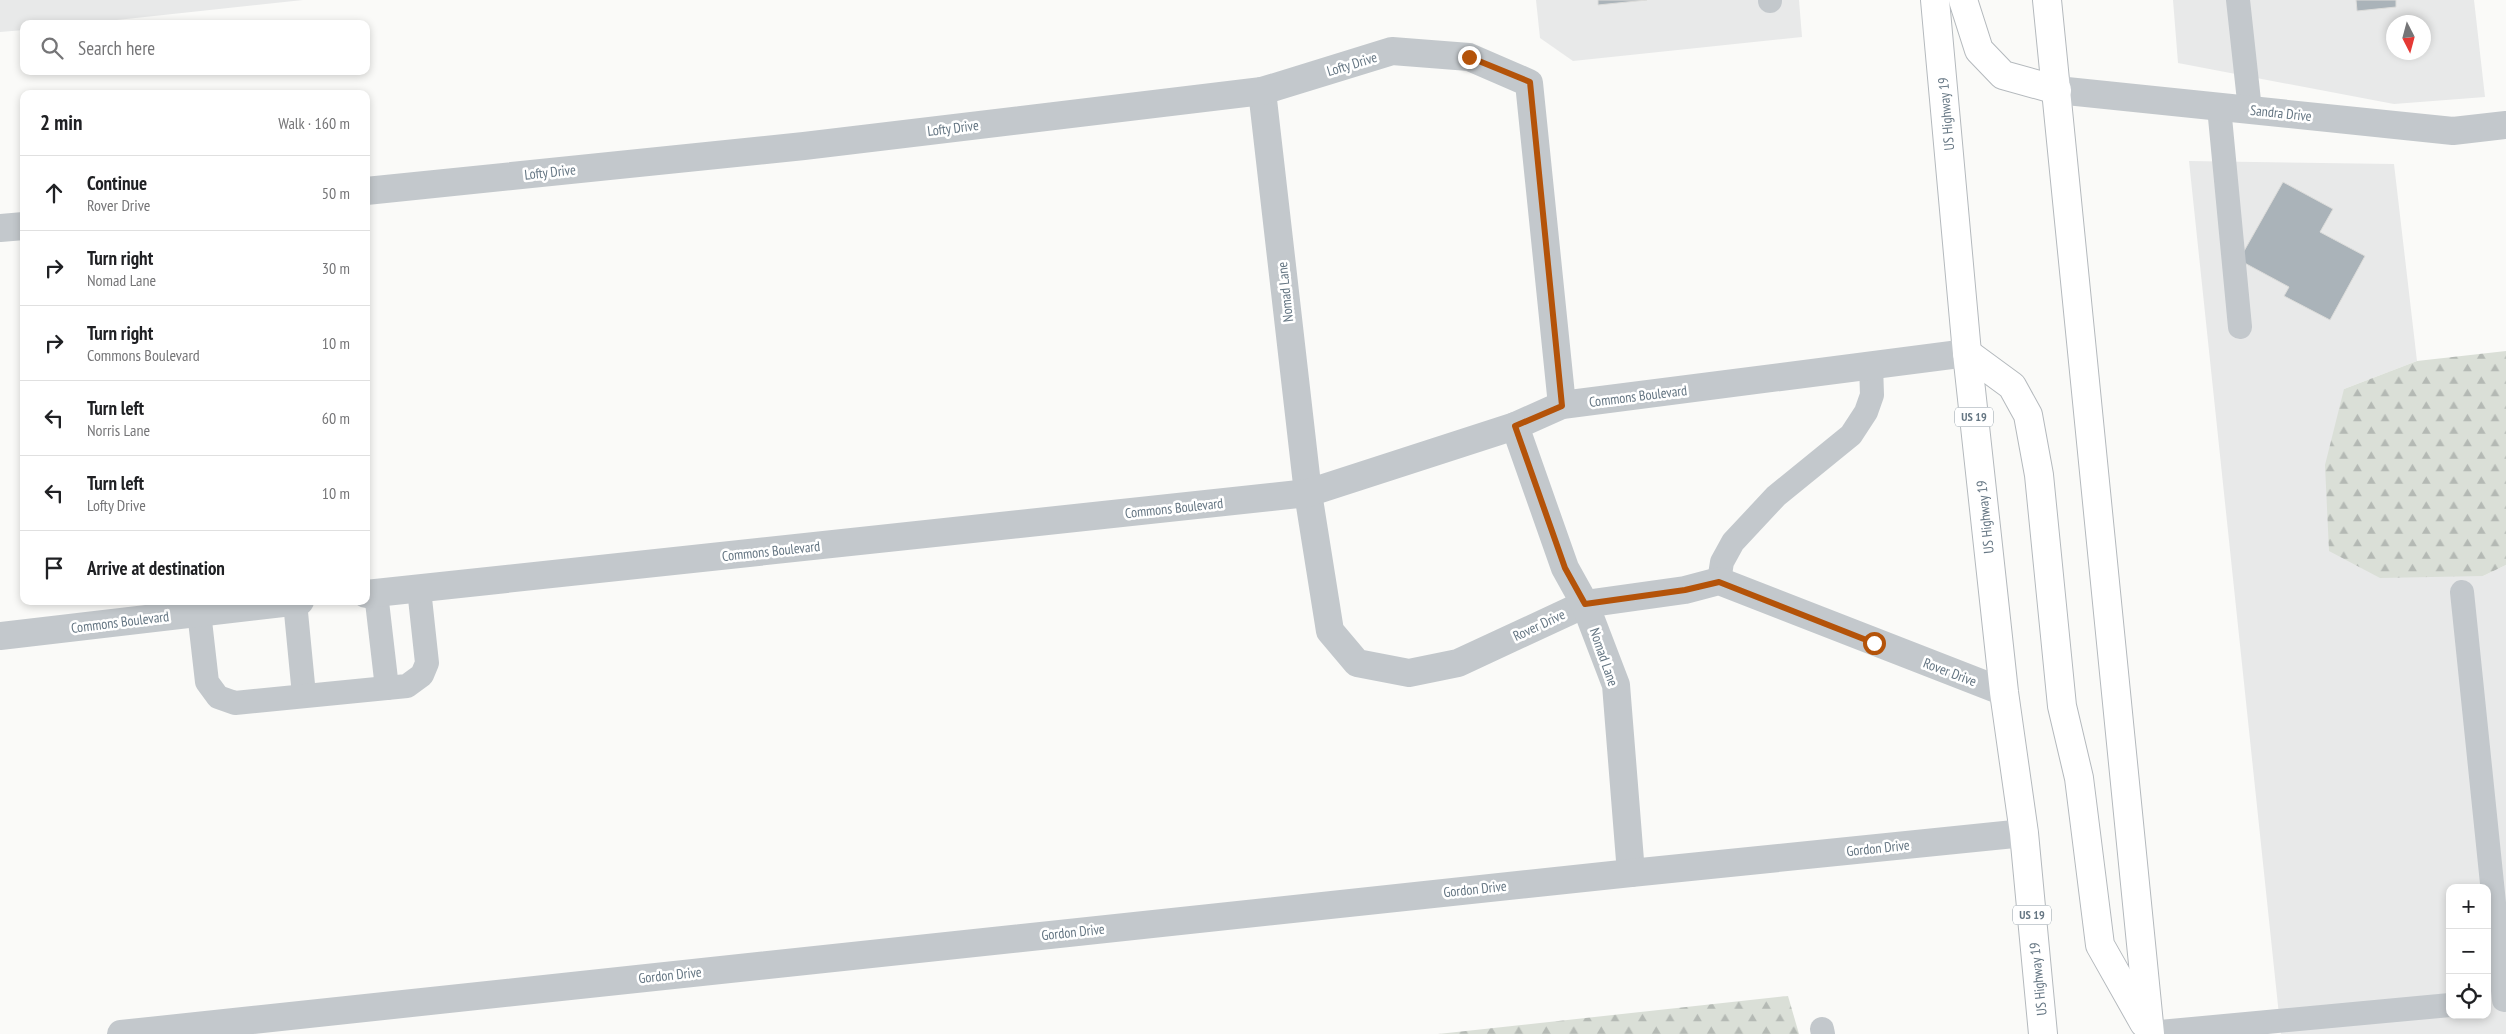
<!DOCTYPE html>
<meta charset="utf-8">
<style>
body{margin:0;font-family:"PT Sans Narrow",sans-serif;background:#f6f6f6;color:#202124}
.controls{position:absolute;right:15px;bottom:15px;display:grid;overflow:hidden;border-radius:10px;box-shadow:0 2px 8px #0003}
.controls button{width:45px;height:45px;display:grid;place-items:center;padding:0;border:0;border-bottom:1px solid #e0e0e0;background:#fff;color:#202124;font:25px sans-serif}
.compass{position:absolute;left:2386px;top:15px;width:45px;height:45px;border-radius:50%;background:#fff;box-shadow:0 2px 8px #0003;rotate:174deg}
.stop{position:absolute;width:15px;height:15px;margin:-11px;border:4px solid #b45309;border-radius:50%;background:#fff}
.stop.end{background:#b45309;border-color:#fff;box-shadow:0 1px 5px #0008}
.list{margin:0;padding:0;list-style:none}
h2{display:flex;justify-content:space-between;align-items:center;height:65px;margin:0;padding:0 20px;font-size:21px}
h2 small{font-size:16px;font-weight:400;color:#757577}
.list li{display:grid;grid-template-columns:32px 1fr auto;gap:15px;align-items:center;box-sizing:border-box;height:75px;padding:0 20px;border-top:1px solid #e0e0e0}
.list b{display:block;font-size:19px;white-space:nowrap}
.list p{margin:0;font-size:16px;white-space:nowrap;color:#757577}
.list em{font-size:16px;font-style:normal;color:#757577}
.icon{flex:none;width:28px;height:28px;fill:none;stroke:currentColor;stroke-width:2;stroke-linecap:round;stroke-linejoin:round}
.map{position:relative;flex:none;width:2506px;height:1034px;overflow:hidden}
.search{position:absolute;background:#fff;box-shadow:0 2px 8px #0003;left:20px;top:20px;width:350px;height:55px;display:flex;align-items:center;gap:12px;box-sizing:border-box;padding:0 18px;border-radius:10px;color:#757577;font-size:19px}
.panel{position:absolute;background:#fff;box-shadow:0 2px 8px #0003;left:20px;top:90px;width:350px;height:515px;border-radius:10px}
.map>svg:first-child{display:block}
</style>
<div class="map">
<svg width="2506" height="1034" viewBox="0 0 2506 1034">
<defs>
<pattern id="forest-firs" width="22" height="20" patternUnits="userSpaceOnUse" patternTransform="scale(1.25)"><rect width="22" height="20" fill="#dadfd7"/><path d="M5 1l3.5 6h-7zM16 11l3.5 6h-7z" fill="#b4b9b4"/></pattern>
</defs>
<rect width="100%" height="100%" fill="#fafaf8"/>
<g fill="#e8e9e9" fill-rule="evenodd">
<polygon points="0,0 303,0 80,24 24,24 24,30 0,32"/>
<polygon points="1536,0 1799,0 1802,37 1573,61 1540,38"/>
<path d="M2173,0H2474L2485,97L2394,104L2178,63ZM2394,22H2424V52H2394Z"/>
<path d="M2189,161L2394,164L2417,361L2344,389L2483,576L2506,565V1034H2281ZM2450,888H2487V1015H2450Z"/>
</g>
<g fill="url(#forest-firs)">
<polygon points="2506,351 2506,565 2483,576 2380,578 2329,551 2325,465 2344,389 2417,361"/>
<polygon points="1788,996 1799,1034 1438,1034"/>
</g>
<g fill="#aab3b9" stroke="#dcdcda">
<polygon points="1598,0 1647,0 1598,5"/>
<polygon points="2356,0 2396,0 2396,7 2357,11"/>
<polygon points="2283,182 2333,209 2320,232 2365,256 2330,320 2284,296 2289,287 2239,260"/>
</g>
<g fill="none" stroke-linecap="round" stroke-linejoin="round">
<defs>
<g id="trunk">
<polyline points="1935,0 1967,353 2004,692 2024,833 2043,1034"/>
<polyline points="1963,0 1979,50 2003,75 2057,90"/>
<polyline points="2047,0 2150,1034"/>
<polyline points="1967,353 2012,386 2028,415 2039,475 2062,706 2079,778 2100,945 2144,1023"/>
</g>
</defs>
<use href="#trunk" stroke="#b4b9bd" stroke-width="30"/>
<g stroke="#c3c8cc" stroke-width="24">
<polyline points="1770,0 1770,1"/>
<polyline points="2238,0 2250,110"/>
<polyline points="2219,107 2240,327"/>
<polyline points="1719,581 1722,562 1733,542 1776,496 1851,435 1866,412 1872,395 1871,365"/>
<polyline points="2462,592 2504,1000"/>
<polyline points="376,593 387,688"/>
<polyline points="295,602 304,695"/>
<polyline points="199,612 207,682 218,697 235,703 407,686 422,675 427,663 419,589"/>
<polyline points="1822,1029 1823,1034"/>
<polyline points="2149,1033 2450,1005"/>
</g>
<g stroke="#c3c8cc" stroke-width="28">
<polyline points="2057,90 2453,131 2506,125"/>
<polyline points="1262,91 1308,493 1330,631 1357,663 1409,673 1458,663 1585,604 1685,590 1719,581 2004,692"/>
<polyline points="366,191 804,146 1262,91 1392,51 1469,57 1529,83 1562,405"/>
<polyline points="0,228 24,226"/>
<polyline points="1515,426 1565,568 1585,604 1616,685 1631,873"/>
<polyline points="366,594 1308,493 1515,426 1562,405 1967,353"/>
<polyline points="0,636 300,601"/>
<polyline points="121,1034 1631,873 2024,833"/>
</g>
<use href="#trunk" stroke="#fff" stroke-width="28"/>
</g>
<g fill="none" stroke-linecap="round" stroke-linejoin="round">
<polyline stroke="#b45309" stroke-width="6" points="1469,57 1530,82 1562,406 1515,426 1565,568 1585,604 1685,590 1719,582 1874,643"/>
</g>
<g text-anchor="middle" stroke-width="5" stroke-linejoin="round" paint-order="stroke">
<g fill="#fff" stroke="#939fa8" stroke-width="1">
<rect x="1955" y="407.5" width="38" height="19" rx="4"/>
<rect x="2013" y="905.5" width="38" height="19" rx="4"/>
</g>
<g font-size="12" font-weight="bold" fill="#657683">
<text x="1974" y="421">US 19</text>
<text x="2032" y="919">US 19</text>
</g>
<g font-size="14" fill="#657683" stroke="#fff">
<text transform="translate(1352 64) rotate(-17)" y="5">Lofty Drive</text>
<text transform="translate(2281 113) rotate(6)" y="5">Sandra Drive</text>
<text transform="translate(1946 114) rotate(-95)" y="5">US Highway 19</text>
<text transform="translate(953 128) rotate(-7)" y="5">Lofty Drive</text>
<text transform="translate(550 172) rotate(-6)" y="5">Lofty Drive</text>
<text transform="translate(1285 292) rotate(-96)" y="5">Nomad Lane</text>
<text transform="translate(1638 396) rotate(-7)" y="5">Commons Boulevard</text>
<text transform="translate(1174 508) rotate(-6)" y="5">Commons Boulevard</text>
<text transform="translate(1985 517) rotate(-96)" y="5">US Highway 19</text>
<text transform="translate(771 551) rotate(-6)" y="5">Commons Boulevard</text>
<text transform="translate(120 622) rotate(-7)" y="5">Commons Boulevard</text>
<text transform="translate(1539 625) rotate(-25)" y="5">Rover Drive</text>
<text transform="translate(1604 657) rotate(71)" y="5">Nomad Lane</text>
<text transform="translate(1950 672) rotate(21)" y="5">Rover Drive</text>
<text transform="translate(1878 848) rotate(-6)" y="5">Gordon Drive</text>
<text transform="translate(1475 889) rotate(-6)" y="5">Gordon Drive</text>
<text transform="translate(1073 932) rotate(-6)" y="5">Gordon Drive</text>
<text transform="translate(670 975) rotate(-6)" y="5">Gordon Drive</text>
<text transform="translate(2038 979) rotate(-96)" y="5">US Highway 19</text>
</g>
</g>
</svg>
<div class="controls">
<button>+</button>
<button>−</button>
<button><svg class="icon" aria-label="locate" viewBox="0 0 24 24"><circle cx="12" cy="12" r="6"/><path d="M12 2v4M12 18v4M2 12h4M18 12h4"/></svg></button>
</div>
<svg class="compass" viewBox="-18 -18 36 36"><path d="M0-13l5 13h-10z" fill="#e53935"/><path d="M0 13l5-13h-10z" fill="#757577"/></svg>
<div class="stop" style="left:1874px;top:643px"></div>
<div class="stop end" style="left:1469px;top:57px"></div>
<div class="search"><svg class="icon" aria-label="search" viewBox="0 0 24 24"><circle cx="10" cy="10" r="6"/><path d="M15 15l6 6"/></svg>Search here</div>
<section class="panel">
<h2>2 min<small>Walk · 160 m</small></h2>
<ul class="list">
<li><svg class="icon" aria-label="ahead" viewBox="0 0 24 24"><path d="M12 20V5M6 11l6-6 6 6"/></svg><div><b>Continue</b><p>Rover Drive</p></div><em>50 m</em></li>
<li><svg class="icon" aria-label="right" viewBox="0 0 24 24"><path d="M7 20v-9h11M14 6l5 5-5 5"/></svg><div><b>Turn right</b><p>Nomad Lane</p></div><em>30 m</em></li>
<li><svg class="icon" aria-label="right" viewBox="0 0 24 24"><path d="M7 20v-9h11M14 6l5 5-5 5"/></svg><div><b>Turn right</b><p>Commons Boulevard</p></div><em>10 m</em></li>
<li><svg class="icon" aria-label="left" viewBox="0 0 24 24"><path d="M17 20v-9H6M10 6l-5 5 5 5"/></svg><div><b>Turn left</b><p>Norris Lane</p></div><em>60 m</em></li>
<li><svg class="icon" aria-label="left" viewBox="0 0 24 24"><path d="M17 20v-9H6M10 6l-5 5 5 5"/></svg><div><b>Turn left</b><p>Lofty Drive</p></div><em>10 m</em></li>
<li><svg class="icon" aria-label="arrive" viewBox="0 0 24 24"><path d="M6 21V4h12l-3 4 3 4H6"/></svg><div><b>Arrive at destination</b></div></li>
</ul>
</section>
</div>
